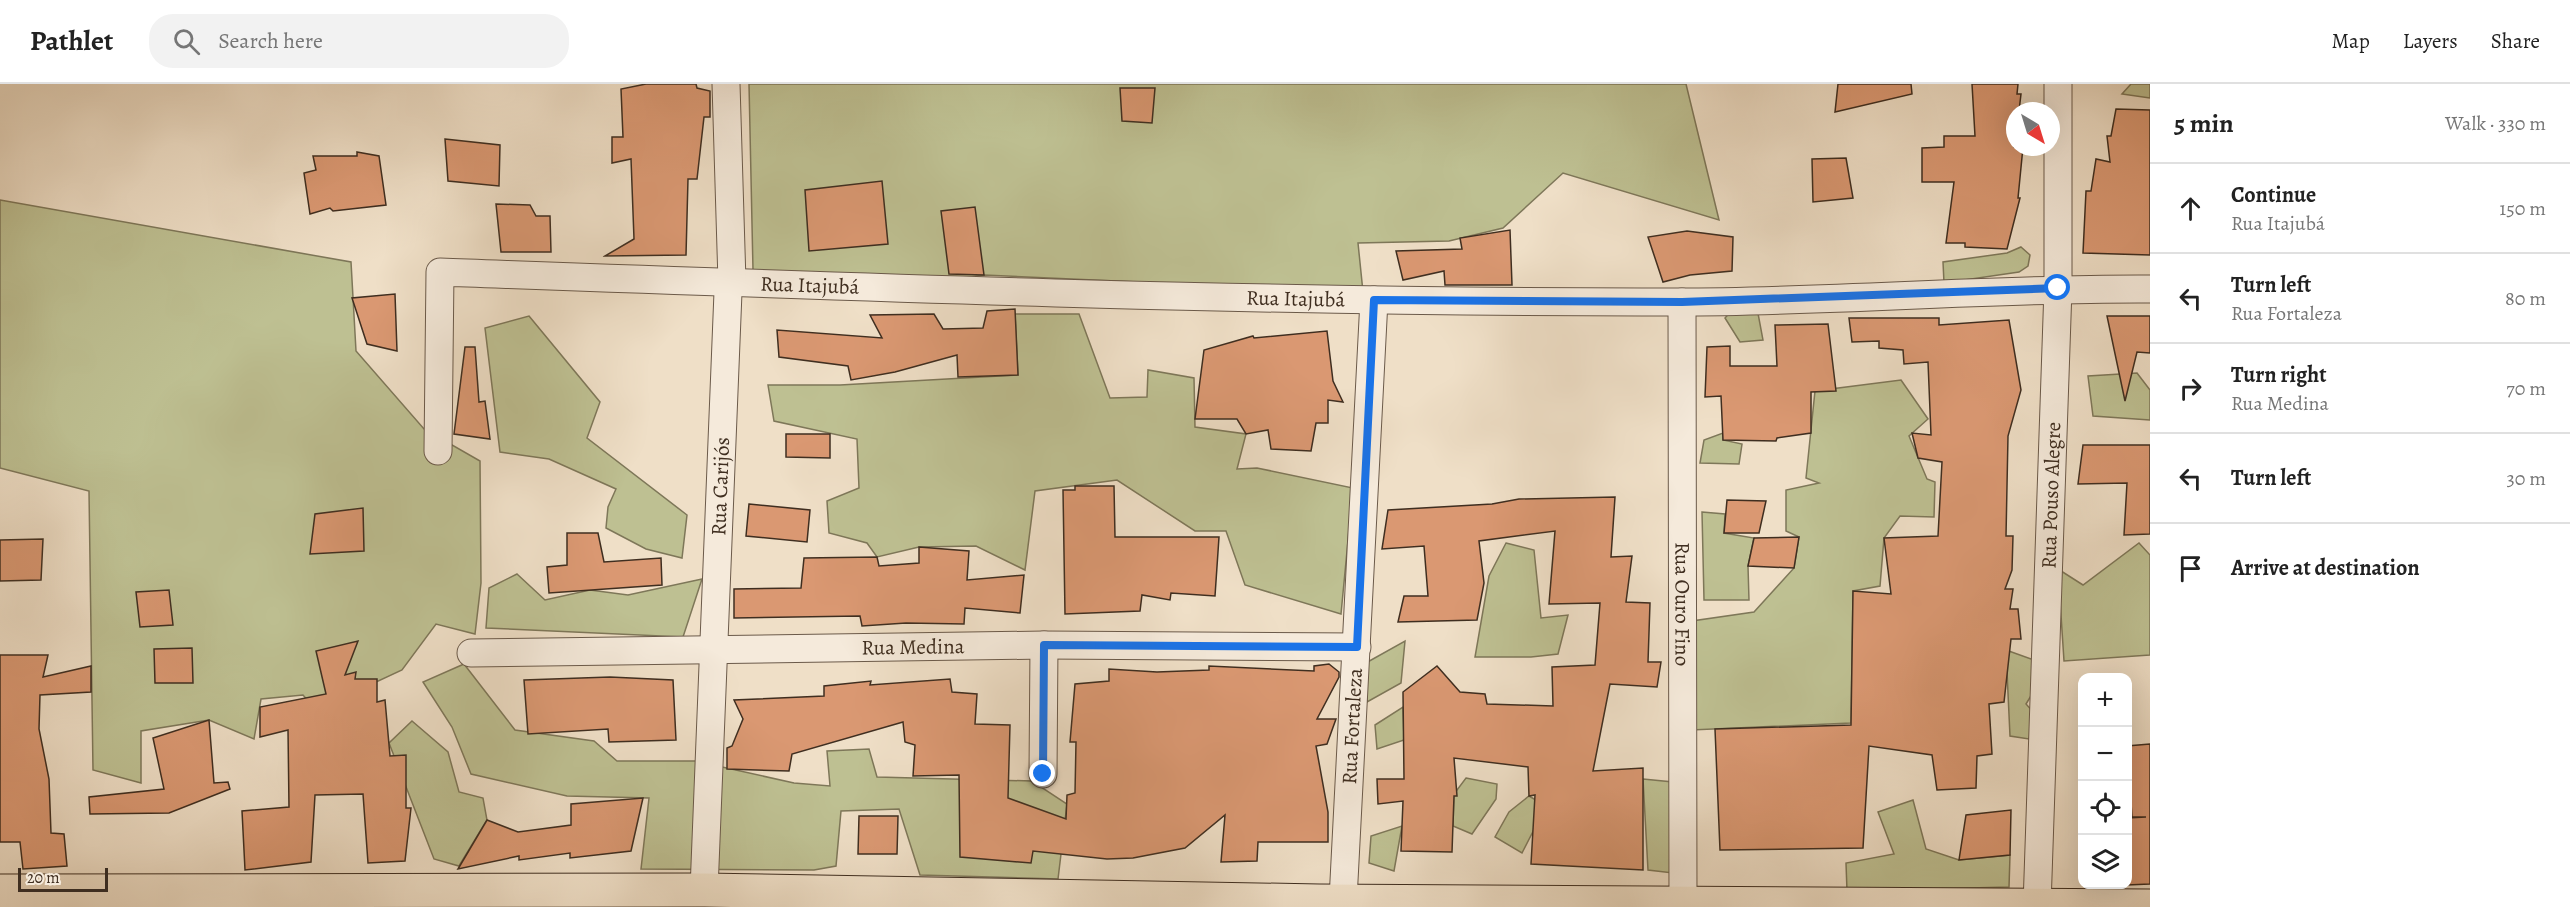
<!DOCTYPE html>
<meta charset="utf-8">
<style>
body{margin:0;font-family:Alegreya,serif;background:#f2f2f2;color:#222}
.controls{position:absolute;right:18px;bottom:18px;display:grid;overflow:hidden;border-radius:12px;box-shadow:0 6px 24px #0002}
.controls button{width:54px;height:54px;display:grid;place-items:center;padding:0;border:0;border-bottom:2px solid #e0e0e0;background:#fff;color:#222;font:30px sans-serif}
.compass{position:absolute;left:2006px;top:18px;width:54px;height:54px;border-radius:50%;background:#fff;box-shadow:0 6px 24px #0002;rotate:142deg}
.scale{position:absolute;left:18px;bottom:15px;width:90px;box-sizing:border-box;padding-left:6px;border:3px solid #3f2e20;border-top:0;font-size:16px;line-height:21px;white-space:nowrap;color:#3f2e20;-webkit-text-stroke:4px #f5eadb;paint-order:stroke}
.stop{position:absolute;width:18px;height:18px;margin:-14px;border:4px solid #1a73e8;border-radius:50%;background:#fff}
.stop.end{background:#1a73e8;border-color:#fff;box-shadow:0 2px 6px #0008}
.list{margin:0;padding:0;list-style:none}
h2{display:flex;justify-content:space-between;align-items:center;height:78px;margin:0;padding:0 24px;font-size:26px}
h2 small{font-size:20px;font-weight:400;color:#767676}
.list li{display:grid;grid-template-columns:39px 1fr auto;gap:18px;align-items:center;box-sizing:border-box;height:90px;padding:0 24px;border-top:2px solid #e0e0e0}
.list b{display:block;font-size:22px;white-space:nowrap}
.list p{margin:0;font-size:20px;white-space:nowrap;color:#767676}
.list em{font-size:20px;font-style:normal;color:#767676}
.icon{flex:none;width:33px;height:33px;fill:none;stroke:currentColor;stroke-width:2;stroke-linecap:round;stroke-linejoin:round}
.map{position:relative;flex:none;width:2150px;height:823px;overflow:hidden}
header{display:flex;align-items:center;gap:36px;box-sizing:border-box;height:84px;padding:0 30px;background:#fff;border-bottom:2px solid #e0e0e0}
header strong{font-size:28px}
nav{display:flex;gap:33px;margin-inline-start:auto;font-size:21px}
.search{width:420px;height:54px;background:#f2f2f2;display:flex;align-items:center;gap:15px;box-sizing:border-box;padding:0 21px;border-radius:24px;color:#767676;font-size:22px}
main{display:flex}
aside{flex:1;background:#fff}
.map>svg:first-child{display:block}
</style>
<header>
<strong>Pathlet</strong>
<div class="search"><svg class="icon" aria-label="search" viewBox="0 0 24 24"><circle cx="10" cy="10" r="6"/><path d="M15 15l6 6"/></svg>Search here</div>
<nav><a>Map</a><a>Layers</a><a>Share</a></nav>
</header>
<main>
<div class="map">
<svg width="2150" height="823" viewBox="0 0 2150 823">
<rect width="100%" height="100%" fill="#efdfc7"/>
<filter id="stains"><feTurbulence type="fractalNoise" baseFrequency=".00333" numOctaves="4"/><feColorMatrix values="0 0 0 0 .2 0 0 0 0 .09 0 0 0 0 .02 0 0 0 .5 -.17"/></filter>
<radialGradient id="worn" r=".72"><stop offset=".6" stop-color="#630" stop-opacity="0"/><stop offset="1" stop-color="#630" stop-opacity=".3"/></radialGradient>
<g fill="#bec092" stroke="#7e7759" stroke-width="1.5">
<polygon points="749,0 1686,0 1719,136 1563,89 1503,144 1449,157 1358,159 1363,208 984,191 949,196 753,186"/>
<polygon points="2131,0 2150,0 2150,14 2122,10"/>
<polygon points="0,116 351,178 356,267 424,345 480,377 481,499 475,550 436,540 402,586 316,626 303,611 261,615 254,655 209,636 141,647 141,699 93,686 89,407 0,384"/>
<polygon points="2021,163 2030,171 2028,182 2019,188 1944,199 1943,178 2007,169"/>
<polygon points="1757,224 1763,256 1740,258 1725,234 1733,225"/>
<polygon points="1015,230 1079,230 1110,314 1147,313 1148,286 1194,294 1195,343 1246,350 1237,385 1257,384 1353,404 1341,530 1245,501 1226,447 1195,447 1117,396 1035,407 1025,486 976,462 919,463 877,473 867,459 829,449 827,417 859,404 857,355 774,337 768,301 840,301 1018,291"/>
<polygon points="529,232 600,318 587,354 687,431 682,474 646,465 606,444 608,423 616,405 549,375 500,368 485,244"/>
<polygon points="2137,289 2150,306 2150,336 2093,332 2088,292"/>
<polygon points="1901,296 1928,335 1909,352 1927,395 1935,398 1934,433 1900,432 1884,454 1880,502 1853,507 1851,639 1691,646 1692,537 1754,528 1794,484 1799,453 1786,447 1786,406 1819,399 1806,394 1815,307"/>
<polygon points="1723,349 1723,356 1742,360 1739,380 1700,379 1704,356"/>
<polygon points="1702,428 1725,430 1724,449 1754,454 1748,482 1749,516 1704,516"/>
<polygon points="1506,459 1534,466 1541,534 1568,531 1558,570 1531,573 1475,573 1489,492"/>
<polygon points="2139,459 2150,471 2150,571 2064,577 2058,485 2083,501"/>
<polygon points="517,490 545,516 590,506 628,511 702,495 683,553 486,544 489,504"/>
<polygon points="1405,557 1401,599 1367,618 1364,580"/>
<polygon points="2006,566 2034,576 2034,607 2026,620 2036,631 2029,655 2010,652"/>
<polygon points="464,580 515,646 594,657 617,677 695,677 794,699 830,702 827,667 869,665 877,693 1032,697 1067,720 1058,795 920,791 899,725 841,727 836,782 814,786 641,785 649,714 567,712 471,690 452,643 423,598"/>
<polygon points="1403,623 1404,656 1377,665 1375,641"/>
<polygon points="412,637 448,668 459,708 483,714 487,736 459,782 434,775 389,659"/>
<polygon points="1466,694 1497,700 1496,715 1472,750 1453,742 1454,710"/>
<polygon points="1643,695 1683,699 1673,789 1648,786"/>
<polygon points="1529,712 1546,722 1522,769 1495,753 1509,728"/>
<polygon points="1913,716 1926,765 1959,776 2010,771 2009,803 1847,807 1846,779 1894,770 1878,728"/>
<polygon points="1402,742 1394,787 1369,779 1371,752"/>
</g>
<g fill="#da9872" stroke="#3f2e20" stroke-width="1.5">
<polygon points="646,0 696,0 697,4 710,7 710,33 704,33 697,95 688,95 686,171 605,172 634,155 631,75 612,79 612,53 623,53 621,5"/>
<polygon points="1838,0 1911,0 1912,10 1835,28"/>
<polygon points="1972,0 2018,0 2017,10 2021,10 2019,27 2015,27 2014,63 2023,63 2018,114 2020,114 2007,165 1965,163 1965,159 1946,159 1954,98 1922,98 1922,64 1944,63 1944,52 1975,52"/>
<polygon points="1120,4 1155,4 1152,39 1122,37"/>
<polygon points="2116,25 2150,26 2150,171 2083,169 2086,107 2091,107 2096,75 2110,78 2107,52 2111,52"/>
<polygon points="445,55 500,61 499,102 448,97"/>
<polygon points="357,68 379,72 386,121 333,127 330,124 310,130 304,89 316,86 313,72 357,72"/>
<polygon points="1846,74 1853,114 1813,118 1812,75"/>
<polygon points="882,97 888,160 809,167 805,106"/>
<polygon points="496,120 530,121 536,132 550,132 551,168 501,168"/>
<polygon points="975,123 984,191 949,190 941,127"/>
<polygon points="1510,146 1512,201 1445,201 1444,187 1403,196 1396,167 1462,165 1460,154"/>
<polygon points="1687,147 1733,153 1732,187 1690,191 1663,198 1648,153"/>
<polygon points="395,210 397,267 367,260 352,214"/>
<polygon points="1015,225 1018,291 958,293 957,271 895,288 851,296 848,282 779,273 777,246 882,254 870,231 934,230 943,245 983,244 987,227"/>
<polygon points="2107,232 2150,232 2150,269 2137,268 2125,317"/>
<polygon points="1849,234 1939,234 1939,241 2009,236 2021,306 2008,352 2006,452 2013,452 2012,486 2005,505 2013,505 2010,525 2018,525 2021,555 2011,555 2004,618 1989,620 1992,670 1977,672 1976,704 1937,706 1932,671 1869,662 1863,764 1720,766 1715,645 1851,641 1853,507 1891,510 1884,454 1938,452 1942,378 1918,374 1912,349 1931,351 1928,278 1904,280 1903,266 1879,264 1879,257 1852,258"/>
<polygon points="1828,240 1836,307 1811,308 1811,349 1777,354 1776,357 1723,356 1721,312 1705,313 1707,263 1730,262 1730,282 1777,282 1775,241"/>
<polygon points="1327,247 1333,297 1343,318 1328,316 1328,339 1316,339 1311,367 1271,365 1268,346 1246,350 1237,335 1195,335 1204,266 1253,252 1254,254"/>
<polygon points="465,263 475,263 479,318 485,317 490,355 454,350"/>
<polygon points="786,350 830,350 830,374 786,373"/>
<polygon points="2083,361 2150,361 2150,450 2124,451 2127,399 2078,400"/>
<polygon points="1075,402 1114,402 1115,453 1219,453 1215,512 1171,509 1170,516 1142,511 1140,527 1065,530 1063,406 1075,406"/>
<polygon points="1615,413 1611,473 1632,472 1626,518 1650,519 1648,578 1661,578 1657,603 1610,600 1593,687 1643,684 1643,786 1531,780 1535,711 1529,712 1528,683 1454,674 1457,712 1454,712 1452,768 1401,767 1403,717 1378,720 1377,695 1404,695 1403,608 1437,582 1460,608 1485,610 1487,620 1553,622 1552,583 1595,581 1600,519 1549,520 1555,447 1479,457 1484,499 1477,536 1398,538 1404,512 1428,512 1424,462 1382,465 1388,426 1492,420 1519,415"/>
<polygon points="1727,416 1766,417 1759,449 1724,449"/>
<polygon points="749,420 810,426 807,458 746,452"/>
<polygon points="363,424 364,467 310,470 315,430"/>
<polygon points="567,449 598,449 604,478 661,474 662,501 549,509 547,483 567,481"/>
<polygon points="1799,453 1794,484 1748,482 1754,454"/>
<polygon points="43,455 41,496 0,497 0,456"/>
<polygon points="919,463 969,467 967,496 1024,491 1020,529 965,524 964,540 906,539 862,542 860,532 734,534 734,505 801,504 804,474 877,473 879,482 919,479"/>
<polygon points="169,506 173,541 140,543 136,508"/>
<polygon points="358,557 345,591 356,588 355,595 377,595 377,618 385,616 390,672 406,671 406,724 411,724 405,777 368,779 363,710 315,711 311,778 245,786 242,727 289,723 288,646 260,653 260,623 326,610 316,567"/>
<polygon points="192,564 193,599 155,599 154,565"/>
<polygon points="0,571 48,571 43,593 91,582 91,608 40,611 39,645 49,695 51,749 64,750 67,782 23,785 20,758 0,758"/>
<polygon points="1329,580 1339,588 1339,593 1317,635 1336,635 1327,660 1316,662 1328,728 1328,758 1258,758 1257,777 1221,778 1225,731 1185,764 1133,774 1107,775 1033,767 1031,779 960,773 959,691 913,692 915,661 905,658 903,638 792,670 789,687 727,685 727,664 732,662 743,635 734,616 824,612 824,602 871,597 870,601 950,595 952,608 977,610 975,640 1010,641 1008,714 1066,735 1067,711 1075,709 1076,658 1070,658 1075,600 1109,597 1109,585 1157,588 1209,586 1209,582 1314,587 1314,582"/>
<polygon points="610,593 673,596 676,656 609,658 608,645 528,650 524,596"/>
<polygon points="209,636 214,699 228,698 230,705 169,729 90,730 89,713 164,705 153,654"/>
<polygon points="2150,660 2150,800 2127,801 2127,734 2146,733 2132,733 2127,662"/>
<polygon points="643,714 631,767 570,774 570,769 519,776 519,772 458,785 487,736 518,748 571,741 571,720"/>
<polygon points="2011,726 2010,771 1959,776 1966,731"/>
<polygon points="859,732 898,732 897,770 858,770"/>
</g>
<g fill="none" stroke-linecap="round" stroke-linejoin="round">
<defs>
<g id="minor">
<path id="s1" d="M1682,218L1683,820"/>
<path id="s2" d="M438,367L440,188C852,203 1265,219 1677,218C1835,218 1992,204 2150,205"/>
<path id="s3" d="M471,569L1044,561L1357,563"/>
<polyline points="1043,690 1044,561"/>
<path id="s4" d="M704,806L728,208L732,198L726,0"/>
<path id="s5" d="M1343,816L1374,216"/>
<path id="s6" d="M2037,822L2058,204V0"/>
</g>
<polyline id="primary" points="0,807 704,806 1319,817 2150,822"/>
</defs>
<use href="#minor" stroke="#6b5a4a" stroke-width="29"/>
<use href="#primary" stroke="#3f2e20" stroke-width="35"/>
<use href="#minor" stroke="#f5eadb" stroke-width="27"/>
<use href="#primary" stroke="#efdfc7" stroke-width="33"/>
</g>
<g fill="none" stroke-linecap="round" stroke-linejoin="round">
<polyline stroke="#1a73e8" stroke-width="8" points="1043,690 1044,561 1357,563 1374,216 1682,218 2058,204"/>
</g>
<g text-anchor="middle" stroke-width="6" stroke-linejoin="round" paint-order="stroke">
<g font-size="21" fill="#3f2e20" stroke="#f5eadb">
<text dy="7" stroke="none"><textPath href="#s2" startOffset="549">Rua Itajubá</textPath></text>
<text dy="7" stroke="none"><textPath href="#s2" startOffset="1035">Rua Itajubá</textPath></text>
<text dy="7" stroke="none"><textPath href="#s4" startOffset="404">Rua Carijós</textPath></text>
<text dy="7" stroke="none"><textPath href="#s6" startOffset="411">Rua Pouso Alegre</textPath></text>
<text dy="7" stroke="none"><textPath href="#s1" startOffset="302">Rua Ouro Fino</textPath></text>
<text dy="7" stroke="none"><textPath href="#s3" startOffset="442">Rua Medina</textPath></text>
<text dy="7" stroke="none"><textPath href="#s5" startOffset="174">Rua Fortaleza</textPath></text>
</g>
</g>
<rect width="100%" height="100%" filter="url(#stains)"/>
<rect width="100%" height="100%" fill="url(#worn)"/>
</svg>
<div class="controls">
<button>+</button>
<button>−</button>
<button><svg class="icon" aria-label="locate" viewBox="0 0 24 24"><circle cx="12" cy="12" r="6"/><path d="M12 2v4M12 18v4M2 12h4M18 12h4"/></svg></button>
<button><svg class="icon" aria-label="layers" viewBox="0 0 24 24"><path d="M12 4l9 5-9 5-9-5zM3 14l9 5 9-5"/></svg></button>
</div>
<svg class="compass" viewBox="-18 -18 36 36"><path d="M0-13l5 13h-10z" fill="#e53935"/><path d="M0 13l5-13h-10z" fill="#767676"/></svg>
<div class="scale">20 m</div>
<div class="stop" style="left:2058px;top:204px"></div>
<div class="stop end" style="left:1043px;top:690px"></div>
</div>
<aside>
<h2>5 min<small>Walk · 330 m</small></h2>
<ul class="list">
<li><svg class="icon" aria-label="ahead" viewBox="0 0 24 24"><path d="M12 20V5M6 11l6-6 6 6"/></svg><div><b>Continue</b><p>Rua Itajubá</p></div><em>150 m</em></li>
<li><svg class="icon" aria-label="left" viewBox="0 0 24 24"><path d="M17 20v-9H6M10 6l-5 5 5 5"/></svg><div><b>Turn left</b><p>Rua Fortaleza</p></div><em>80 m</em></li>
<li><svg class="icon" aria-label="right" viewBox="0 0 24 24"><path d="M7 20v-9h11M14 6l5 5-5 5"/></svg><div><b>Turn right</b><p>Rua Medina</p></div><em>70 m</em></li>
<li><svg class="icon" aria-label="left" viewBox="0 0 24 24"><path d="M17 20v-9H6M10 6l-5 5 5 5"/></svg><div><b>Turn left</b></div><em>30 m</em></li>
<li><svg class="icon" aria-label="arrive" viewBox="0 0 24 24"><path d="M6 21V4h12l-3 4 3 4H6"/></svg><div><b>Arrive at destination</b></div></li>
</ul>
</aside>
</main>
